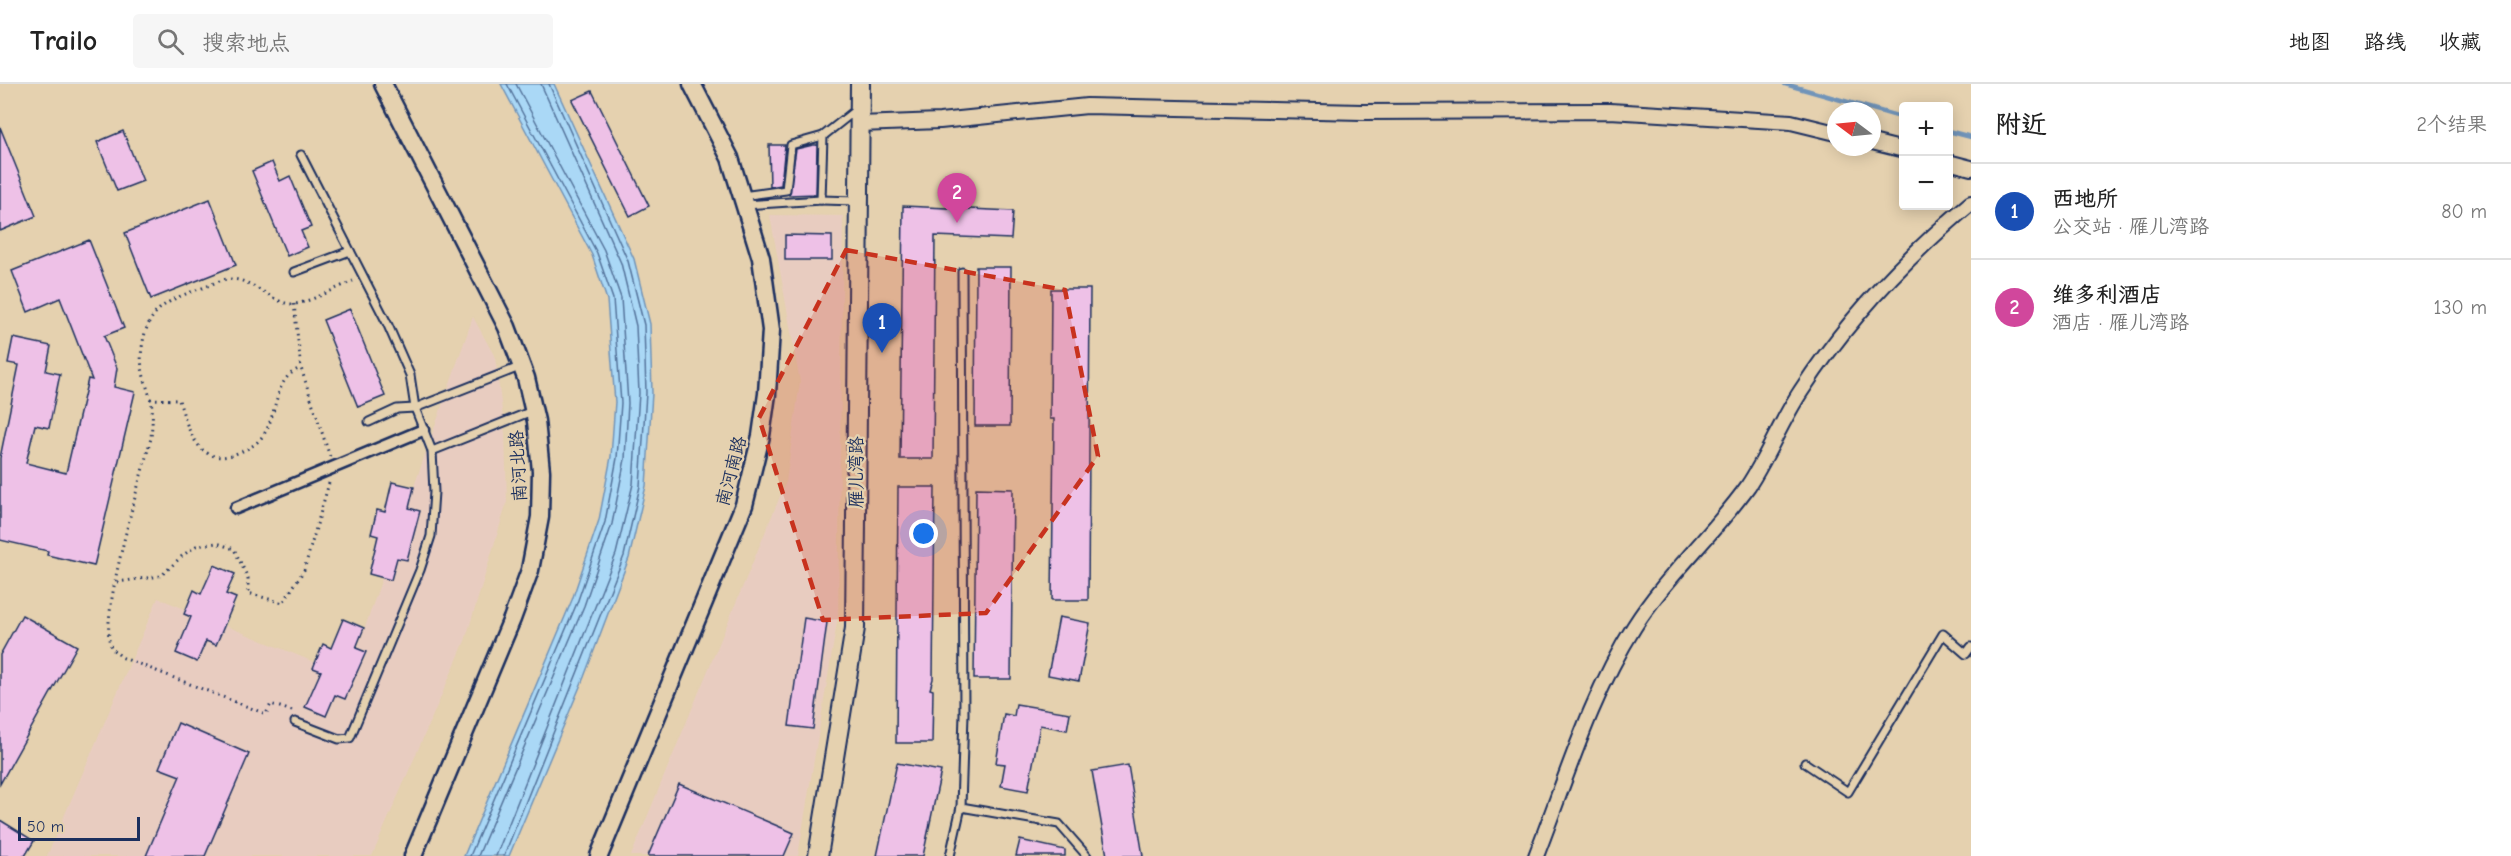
<!DOCTYPE html>
<html lang="zh">
<meta charset="utf-8">
<style>
body{margin:0;font-family:"Comic Neue","LXGW WenKai TC",sans-serif;background:#f6f6f6;color:#222}
.controls{position:absolute;right:18px;top:18px;display:grid;overflow:hidden;border-radius:6px;box-shadow:0 3px 15px #0003}
.controls button{width:54px;height:54px;display:grid;place-items:center;padding:0;border:0;border-bottom:2px solid #e0e0e0;background:#fff;color:#222;font:30px sans-serif}
.compass{position:absolute;left:1827px;top:18px;width:54px;height:54px;border-radius:50%;background:#fff;box-shadow:0 3px 15px #0003;rotate:286deg}
.scale{position:absolute;left:18px;bottom:15px;width:122px;box-sizing:border-box;padding-left:6px;border:3px solid #1b2f5e;border-top:0;font-size:16px;line-height:21px;white-space:nowrap;color:#1b2f5e;-webkit-text-stroke:4px #e5d1af;paint-order:stroke}
.you{position:absolute;left:924px;top:450px;width:21px;height:21px;margin:-15px;border:4px solid #fff;border-radius:50%;background:#1a73e8;box-shadow:0 0 0 9px #1a73e833}
.badge{display:grid;place-items:center;width:39px;height:39px;border-radius:50%;background:#c8321e;color:#fff;font-size:20px;font-weight:700}
.pin{position:absolute;translate:-50% -50px;filter:drop-shadow(0 2px 3px #0008)}
.pin::after{content:'';position:absolute;top:32px;width:21px;height:18px;background:inherit;clip-path:polygon(0 0,100% 0,50% 100%)}
.list{margin:0;padding:0;list-style:none}
h2{display:flex;justify-content:space-between;align-items:center;height:78px;margin:0;padding:0 24px;font-size:26px}
h2 small{font-size:20px;font-weight:400;color:#767676}
.list li{display:grid;grid-template-columns:39px 1fr auto;gap:18px;align-items:center;box-sizing:border-box;height:96px;padding:0 24px;border-top:2px solid #e0e0e0}
.list b{display:block;font-size:22px;white-space:nowrap}
.list p{margin:0;font-size:20px;white-space:nowrap;color:#767676}
.list em{font-size:20px;font-style:normal;color:#767676}
.icon{flex:none;width:33px;height:33px;fill:none;stroke:currentColor;stroke-width:2;stroke-linecap:round;stroke-linejoin:round}
.map{position:relative;flex:none;width:1971px;height:772px;overflow:hidden}
header{display:flex;align-items:center;gap:36px;box-sizing:border-box;height:84px;padding:0 30px;background:#fff;border-bottom:2px solid #e0e0e0}
header strong{font-size:28px}
nav{display:flex;gap:33px;margin-inline-start:auto;font-size:21px}
.search{width:420px;height:54px;background:#f6f6f6;display:flex;align-items:center;gap:15px;box-sizing:border-box;padding:0 21px;border-radius:6px;color:#767676;font-size:22px}
main{display:flex}
aside{flex:1;background:#fff}
.map>svg:first-child{display:block}
</style>
<header>
<strong>Trailo</strong>
<div class="search"><svg class="icon" aria-label="search" viewBox="0 0 24 24"><circle cx="10" cy="10" r="6"/><path d="M15 15l6 6"/></svg>搜索地点</div>
<nav><a>地图</a><a>路线</a><a>收藏</a></nav>
</header>
<main>
<div class="map">
<svg width="1971" height="772" viewBox="0 0 1971 772">
<rect width="100%" height="100%" fill="#e5d1af"/>
<filter id="ink" filterUnits="userSpaceOnUse"><feTurbulence type="fractalNoise" baseFrequency=".0167" numOctaves="2"/><feDisplacementMap in="SourceGraphic" scale="12" xChannelSelector="R" yChannelSelector="G"/><feConvolveMatrix kernelMatrix="1 2 1 2 8 2 1 2 1" color-interpolation-filters="sRGB"/></filter>
<g filter="url(#ink)">
<g fill="#e8ccc0">
<polygon points="770,131 843,132 838,532 798,772 631,772 786,398 800,298"/>
<polygon points="473,233 495,273 505,349 507,418 465,557 372,772 47,772 158,514 348,592"/>
</g>
<polygon fill="#aad8f6" stroke="#7194b9" stroke-width="1.5" points="501,0 554,0 634,175 650,240 652,309 646,402 629,474 584,593 509,772 464,772 572,516 599,436 611,373 615,318 607,216 592,171"/>
<g fill="none" stroke-linecap="round" stroke-linejoin="round">
<g stroke="#54739b" stroke-width="1.5">
<polyline points="470,772 577,519 605,438 617,374 621,319 613,215 597,169 507,0"/>
<polyline points="478,772 584,522 612,440 625,375 628,319 621,214 604,166 516,0"/>
<polyline points="496,772 616,470 633,400 639,309 636,242 621,179 541,0"/>
<polyline points="504,772 624,472 640,402 646,309 644,241 628,177 549,0"/>
</g>
<g stroke="#7194b9" stroke-width="4.5">
<polyline points="1785,0 1904,34"/>
<polyline points="1948,47 1971,53"/>
</g>
</g>
<g fill="#eec1e7" stroke="#1b2f5e" stroke-width="1.5">
<polygon points="592,7 649,122 630,132 572,16"/>
<polygon points="0,43 36,132 0,147"/>
<polygon points="123,47 143,97 117,107 97,58"/>
<polygon points="769,61 785,61 781,101 770,103"/>
<polygon points="813,61 817,61 816,110 789,111 796,65"/>
<polygon points="272,78 280,97 290,92 311,143 301,147 308,163 287,172 252,87"/>
<polygon points="210,115 236,181 151,215 125,149"/>
<polygon points="903,122 1013,127 1011,155 935,152 933,375 900,375"/>
<polygon points="785,151 832,152 832,176 785,176"/>
<polygon points="89,156 124,244 104,252 117,284 114,303 135,308 94,482 47,471 48,467 0,456 0,374 19,281 8,279 13,254 51,262 46,287 60,290 49,344 35,341 26,379 66,389 88,295 92,296 60,214 28,228 12,187"/>
<polygon points="976,183 1011,183 1010,342 975,342"/>
<polygon points="1051,205 1090,205 1088,516 1052,516 1054,335 1050,335"/>
<polygon points="350,225 385,312 358,323 323,236"/>
<polygon points="392,398 414,403 409,424 420,427 407,476 397,474 391,496 369,490 378,452 371,450 377,426 385,428"/>
<polygon points="898,403 935,403 933,595 930,605 933,606 932,659 896,659"/>
<polygon points="976,404 1013,405 1011,595 974,595"/>
<polygon points="214,481 235,490 226,510 236,514 216,561 206,557 197,578 176,569 191,533 184,530 194,506 201,510"/>
<polygon points="22,531 77,562 0,700 0,571"/>
<polygon points="1059,533 1090,539 1079,597 1048,591"/>
<polygon points="804,534 827,538 813,645 789,642"/>
<polygon points="343,535 364,544 356,564 366,568 345,615 335,611 326,632 305,623 321,587 313,584 323,560 331,564"/>
<polygon points="1016,620 1070,629 1067,646 1040,641 1028,707 1001,702 1005,680 996,679 1004,630 1014,632"/>
<polygon points="178,639 249,670 205,772 146,772 180,692 159,684"/>
<polygon points="897,679 941,687 923,772 877,772"/>
<polygon points="1128,681 1143,772 1107,772 1092,687"/>
<polygon points="679,700 794,749 784,772 648,772"/>
<polygon points="0,736 34,757 25,772 0,772"/>
<polygon points="1020,756 1065,766 1065,772 1016,772"/>
</g>
<g fill="none" stroke-linecap="round" stroke-linejoin="round">
<defs>
<g id="service">
<polyline points="823,52 857,25"/>
<polyline points="742,112 786,106 791,61 823,52 821,116 745,121"/>
<polyline points="821,116 857,117"/>
<polyline points="294,188 350,167"/>
<polyline points="369,338 397,325 415,324 522,282"/>
<polyline points="432,367 532,327"/>
<polyline points="295,638 339,655 350,654 420,486 431,452 434,408 432,367 415,324 410,291 387,239 301,71"/>
<polyline points="1805,679 1848,708 1943,550 1966,570 1971,563"/>
<polyline points="961,723 1059,740 1087,772"/>
<polyline points="950,772 961,723 964,630 962,188"/>
</g>
<polyline id="pedestrian" points="236,424 423,346"/>
<g id="minor">
<polyline points="859,40 940,37 1087,22 1362,28 1610,27 1791,38 1836,49"/>
<polyline points="1872,58 1904,66"/>
<polyline points="1948,78 1971,84"/>
<path d="M1536,772C1566,695 1590,613 1634,543C1666,492 1713,451 1748,402C1768,372 1781,337 1801,307C1847,236 1906,173 1971,119"/>
</g>
<g id="tertiary">
<polyline points="383,0 507,243 526,294 536,337 541,387 540,433 530,486 512,535 413,772"/>
<polyline points="599,772 744,421 761,352 767,310 771,246 761,174 730,74 692,0"/>
</g>
<polyline id="secondary" points="818,772 855,544 860,0"/>
</defs>
<use href="#service" stroke="#1b2f5e" stroke-width="11"/>
<use href="#pedestrian" stroke="#1b2f5e" stroke-width="15"/>
<use href="#minor" stroke="#1b2f5e" stroke-width="18"/>
<use href="#tertiary" stroke="#1b2f5e" stroke-width="21"/>
<use href="#secondary" stroke="#1b2f5e" stroke-width="22"/>
<g stroke="#1b2f5e" stroke-width="3" stroke-dasharray="1.5 4.5" stroke-linecap="butt">
<polyline points="294,220 301,284 330,373"/>
<path d="M150,315L179,316C187,343 198,384 235,370C246,366 255,362 262,353C279,331 272,294 301,284"/>
<polyline points="117,498 161,492 182,472 196,462 217,459 234,465 248,494 248,509 283,519 304,486 329,399"/>
<path d="M292,627L271,620L266,630L121,573C119,570 113,567 111,563C98,536 142,390 151,354C152,340 154,327 150,313C145,296 139,282 142,264C147,223 170,215 205,203C213,200 223,194 231,195C254,195 273,221 294,220C305,220 341,202 353,197"/>
</g>
<use href="#service" stroke="#e5d1af" stroke-width="7"/>
<use href="#pedestrian" stroke="#e5d1af" stroke-width="10"/>
<use href="#minor" stroke="#e5d1af" stroke-width="14"/>
<use href="#tertiary" stroke="#e5d1af" stroke-width="16"/>
<use href="#secondary" stroke="#e5d1af" stroke-width="18"/>
</g>
</g>
<path fill="#c8321e" fill-opacity="0.2" stroke="#c8321e" stroke-width="4.5" stroke-dasharray="12 8" stroke-linejoin="round" d="M846,166L1065,206L1098,372L986,529L823,536L759,334Z"/>
<g text-anchor="middle" stroke-width="4.5" stroke-linejoin="round" paint-order="stroke">
<g font-size="18" fill="#1b2f5e" stroke="#e5d1af">
<text transform="translate(518 382) rotate(-93)" y="6">南河北路</text>
<text transform="translate(731 387) rotate(-75)" y="6">南河南路</text>
<text transform="translate(856 388) rotate(-90)" y="6">雁儿湾路</text>
</g>
</g>
</svg>
<div class="controls">
<button>+</button>
<button>−</button>
</div>
<svg class="compass" viewBox="-18 -18 36 36"><path d="M0-13l5 13h-10z" fill="#e53935"/><path d="M0 13l5-13h-10z" fill="#767676"/></svg>
<div class="scale">50 m</div>
<div class="you"></div>
<div class="pin badge" style="left:882px;top:269px;background:#1a4fb4">1</div>
<div class="pin badge" style="left:957px;top:139px;background:#d1479c">2</div>
</div>
<aside>
<h2>附近<small>2个结果</small></h2>
<ul class="list">
<li><span class="badge" style="background:#1a4fb4">1</span><div><b>西地所</b><p>公交站 · 雁儿湾路</p></div><em>80 m</em></li>
<li><span class="badge" style="background:#d1479c">2</span><div><b>维多利酒店</b><p>酒店 · 雁儿湾路</p></div><em>130 m</em></li>
</ul>
</aside>
</main>
